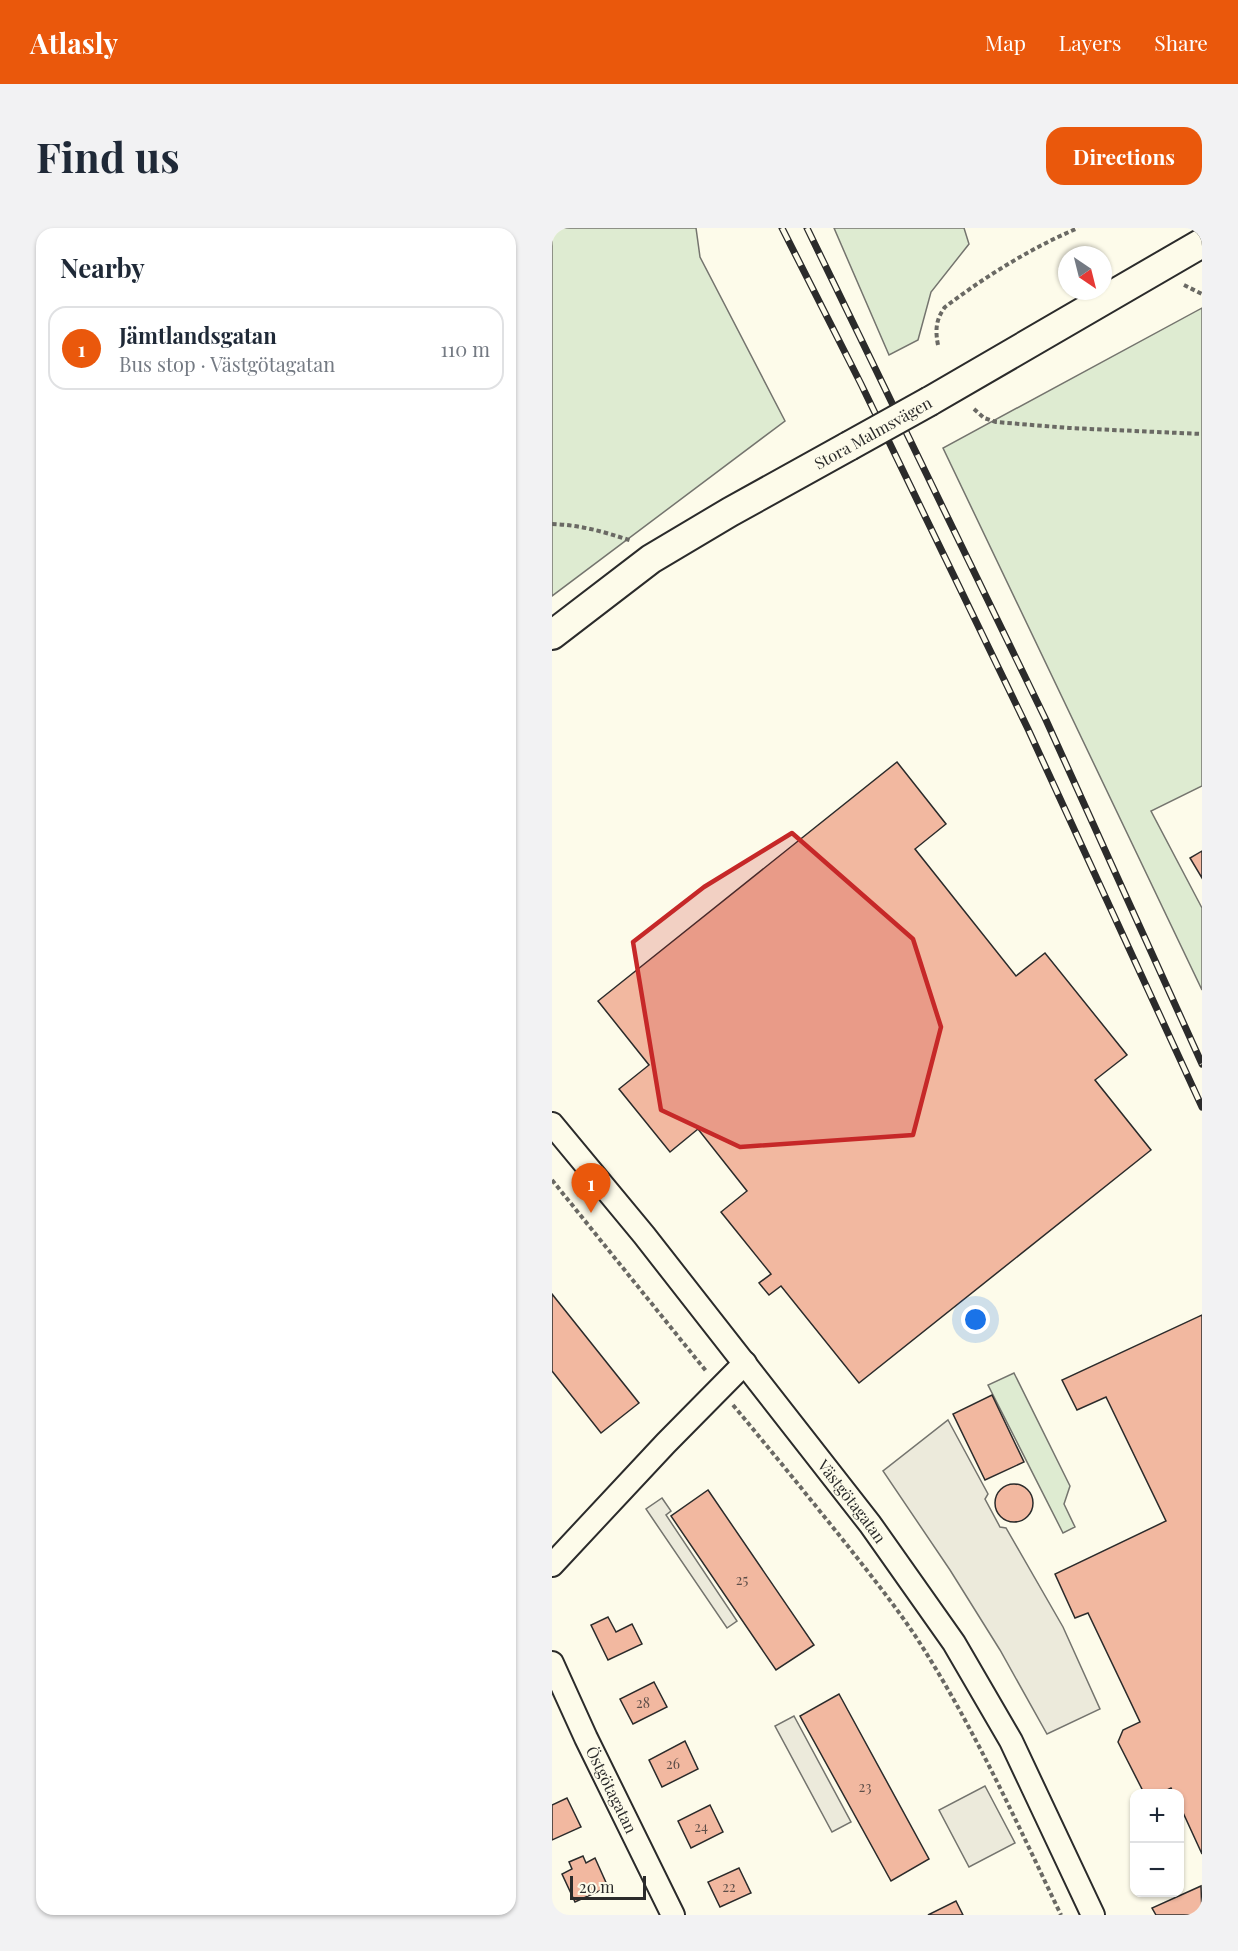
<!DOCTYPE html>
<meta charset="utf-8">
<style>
body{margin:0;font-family:"Playfair Display",serif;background:#f2f2f3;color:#1f2937}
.controls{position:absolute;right:18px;bottom:18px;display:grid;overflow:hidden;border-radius:12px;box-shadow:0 2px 4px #0004}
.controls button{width:54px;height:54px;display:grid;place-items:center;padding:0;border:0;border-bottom:2px solid #e0e1e3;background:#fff;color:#1f2937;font:30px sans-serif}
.compass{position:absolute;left:506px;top:18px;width:54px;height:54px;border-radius:50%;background:#fff;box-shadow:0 2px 4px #0004;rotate:145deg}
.scale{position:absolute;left:18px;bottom:15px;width:76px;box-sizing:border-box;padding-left:6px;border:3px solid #2b2b2b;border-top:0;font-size:16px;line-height:21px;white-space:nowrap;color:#2b2b2b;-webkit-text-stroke:4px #fdfbea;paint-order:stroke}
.you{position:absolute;left:424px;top:1092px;width:21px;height:21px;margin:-15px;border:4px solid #fff;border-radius:50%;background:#1a73e8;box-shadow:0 0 0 9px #1a73e833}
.badge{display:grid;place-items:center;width:39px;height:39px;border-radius:50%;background:#ea580c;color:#fff;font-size:20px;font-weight:700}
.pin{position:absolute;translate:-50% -50px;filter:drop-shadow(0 2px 3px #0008)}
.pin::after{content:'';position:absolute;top:32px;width:21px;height:18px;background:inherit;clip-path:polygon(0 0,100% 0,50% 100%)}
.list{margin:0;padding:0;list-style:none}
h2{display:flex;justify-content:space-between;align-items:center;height:78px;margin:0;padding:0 24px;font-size:26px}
h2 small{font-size:20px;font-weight:400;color:#747a83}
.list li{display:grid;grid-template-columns:39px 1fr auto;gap:18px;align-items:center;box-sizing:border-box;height:84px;margin:0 12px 12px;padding:0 12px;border:2px solid #e0e1e3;border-radius:18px}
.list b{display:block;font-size:22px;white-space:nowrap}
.list p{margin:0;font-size:20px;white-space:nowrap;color:#747a83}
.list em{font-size:20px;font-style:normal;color:#747a83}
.map{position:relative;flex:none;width:650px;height:1687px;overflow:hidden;border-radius:18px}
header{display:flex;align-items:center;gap:36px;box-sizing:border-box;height:84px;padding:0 30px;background:#ea580c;color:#fff}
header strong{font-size:28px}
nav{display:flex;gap:33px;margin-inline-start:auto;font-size:21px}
.intro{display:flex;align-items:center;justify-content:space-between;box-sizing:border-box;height:144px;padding:0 36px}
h1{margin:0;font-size:42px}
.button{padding:15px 27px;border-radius:18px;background:#ea580c;color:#fff;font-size:21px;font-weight:700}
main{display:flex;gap:36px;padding:0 36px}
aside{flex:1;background:#fff;border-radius:18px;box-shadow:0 2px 4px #0004}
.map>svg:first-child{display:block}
</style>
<header>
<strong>Atlasly</strong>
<nav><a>Map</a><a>Layers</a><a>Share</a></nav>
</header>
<div class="intro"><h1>Find us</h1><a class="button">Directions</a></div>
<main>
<aside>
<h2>Nearby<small></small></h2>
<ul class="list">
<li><span class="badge">1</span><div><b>Jämtlandsgatan</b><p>Bus stop · Västgötagatan</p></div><em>110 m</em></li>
</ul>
</aside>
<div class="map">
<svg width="650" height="1687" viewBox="0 0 650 1687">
<rect width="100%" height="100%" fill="#fdfbea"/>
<g fill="#deebd1" stroke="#74746e" stroke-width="1.5">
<polygon points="0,0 144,0 148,29 233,193 0,368"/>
<polygon points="282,0 412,0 417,16 379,64 366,112 337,127"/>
<polygon points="650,80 650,558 599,583 650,680 650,762 391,220"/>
<polygon points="462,1145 518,1258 512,1276 523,1299 511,1305 436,1157"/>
</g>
<g fill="#eceadb" stroke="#74746e" stroke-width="1.5">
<polygon points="396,1192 436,1266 433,1271 448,1299 454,1300 511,1399 548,1481 495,1506 448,1422 398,1342 331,1243"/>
<polygon points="110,1270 119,1283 114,1287 185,1393 175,1400 94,1281"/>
<polygon points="242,1488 299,1594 280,1604 223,1498"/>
<polygon points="433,1558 463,1615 417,1639 387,1582"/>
</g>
<g fill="#f2b8a0" stroke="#2b2b2b" stroke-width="1.5">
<polygon points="345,534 394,596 363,621 464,748 493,725 575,827 543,852 599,922 307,1155 229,1058 217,1067 207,1055 219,1046 169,984 195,963 146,901 118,924 67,861 97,837 46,773"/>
<polygon points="650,623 650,650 638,630"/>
<polygon points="0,1066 87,1175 49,1205 0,1143"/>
<polygon points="650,1087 650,1626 628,1578 628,1566 622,1566 619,1560 607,1566 592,1565 566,1514 571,1502 588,1494 536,1385 523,1390 503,1346 614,1293 554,1169 525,1182 510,1152"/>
<polygon points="440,1167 472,1234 433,1252 401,1186"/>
<circle cx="462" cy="1275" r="19"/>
<polygon points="156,1262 262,1417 224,1442 119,1288"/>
<polygon points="56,1389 64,1404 80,1396 90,1416 56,1432 39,1397"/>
<polygon points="102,1454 115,1479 81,1496 68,1471"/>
<polygon points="287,1466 377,1631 339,1653 248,1488"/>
<polygon points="133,1513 146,1541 110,1559 97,1532"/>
<polygon points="15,1570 29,1599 0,1612 0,1577"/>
<polygon points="158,1577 171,1604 139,1620 126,1593"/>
<polygon points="31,1628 34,1635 43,1630 56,1659 23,1674 10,1646 20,1641 17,1634"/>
<polygon points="187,1640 199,1665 168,1679 156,1654"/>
<polygon points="649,1658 650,1687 604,1687 600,1680"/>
<polygon points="404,1673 411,1687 376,1687"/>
</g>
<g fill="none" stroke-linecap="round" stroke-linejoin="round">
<defs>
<g id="minor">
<path id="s1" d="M0,896L92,1007L318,1296L402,1415L459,1513L541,1687"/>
<polyline points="0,1337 114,1215 193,1135"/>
<path id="s2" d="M0,1435L34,1510L121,1687"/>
</g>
<g id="tertiary">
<polyline points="378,173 650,15"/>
<polyline points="0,407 99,331 178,284 297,218"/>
</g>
</defs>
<use href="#minor" stroke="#2b2b2b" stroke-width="26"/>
<use href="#tertiary" stroke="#2b2b2b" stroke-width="32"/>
<g stroke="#6a6964" stroke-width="4" stroke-dasharray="4.5 3" stroke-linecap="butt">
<polyline points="632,57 650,66"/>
<path d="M386,117C383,102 384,91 393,79C434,48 479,20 526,0"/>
<polyline points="422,181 432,190 444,194 517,200 650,206"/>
<path d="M0,296C29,297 53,304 80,313"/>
<polyline points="0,952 154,1143"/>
<path d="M181,1177C221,1225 260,1273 299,1322C321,1350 344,1379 364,1409C421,1497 464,1593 509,1687"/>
</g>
<use href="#minor" stroke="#fdfbea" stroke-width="22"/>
<use href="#tertiary" stroke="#fdfbea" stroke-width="28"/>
<defs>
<g id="rail">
<polyline points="230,0 309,156 476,501 650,879"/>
<polyline points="255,0 494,492 650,836"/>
</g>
</defs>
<use href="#rail" stroke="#2b2b2b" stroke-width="7"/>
<use href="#rail" stroke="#fdfbea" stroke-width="4.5" stroke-dasharray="14" stroke-linecap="butt"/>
<defs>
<polyline id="tertiary-bridge" points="297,218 378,173"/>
</defs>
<use href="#tertiary-bridge" stroke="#2b2b2b" stroke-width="32" stroke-linecap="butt"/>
<use href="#tertiary-bridge" stroke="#fdfbea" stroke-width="28"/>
</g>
<path fill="#c62828" fill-opacity="0.2" stroke="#c62828" stroke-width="4.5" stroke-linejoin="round" d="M240,605L361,711L389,799L361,907L188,919L109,882L81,714L152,659Z"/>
<g text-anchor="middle" stroke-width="4.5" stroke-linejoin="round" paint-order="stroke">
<g font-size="14" fill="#5d4e48">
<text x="190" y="1357">25</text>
<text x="91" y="1480">28</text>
<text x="121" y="1541">26</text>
<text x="313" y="1564">23</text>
<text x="149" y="1604">24</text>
<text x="177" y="1664">22</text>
</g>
<g font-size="16" fill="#2b2b2b" stroke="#fdfbea">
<text transform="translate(321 205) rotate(-29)" y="6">Stora Malmsvägen</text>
<text dy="6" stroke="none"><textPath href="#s1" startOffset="482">Västgötagatan</textPath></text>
<text dy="6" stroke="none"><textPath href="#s2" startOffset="140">Östgötagatan</textPath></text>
</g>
</g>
</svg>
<div class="controls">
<button>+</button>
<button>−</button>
</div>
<svg class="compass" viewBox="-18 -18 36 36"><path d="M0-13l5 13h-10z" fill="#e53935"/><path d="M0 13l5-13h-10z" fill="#747a83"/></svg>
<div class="scale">20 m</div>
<div class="you"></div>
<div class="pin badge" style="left:39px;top:985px">1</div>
</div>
</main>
